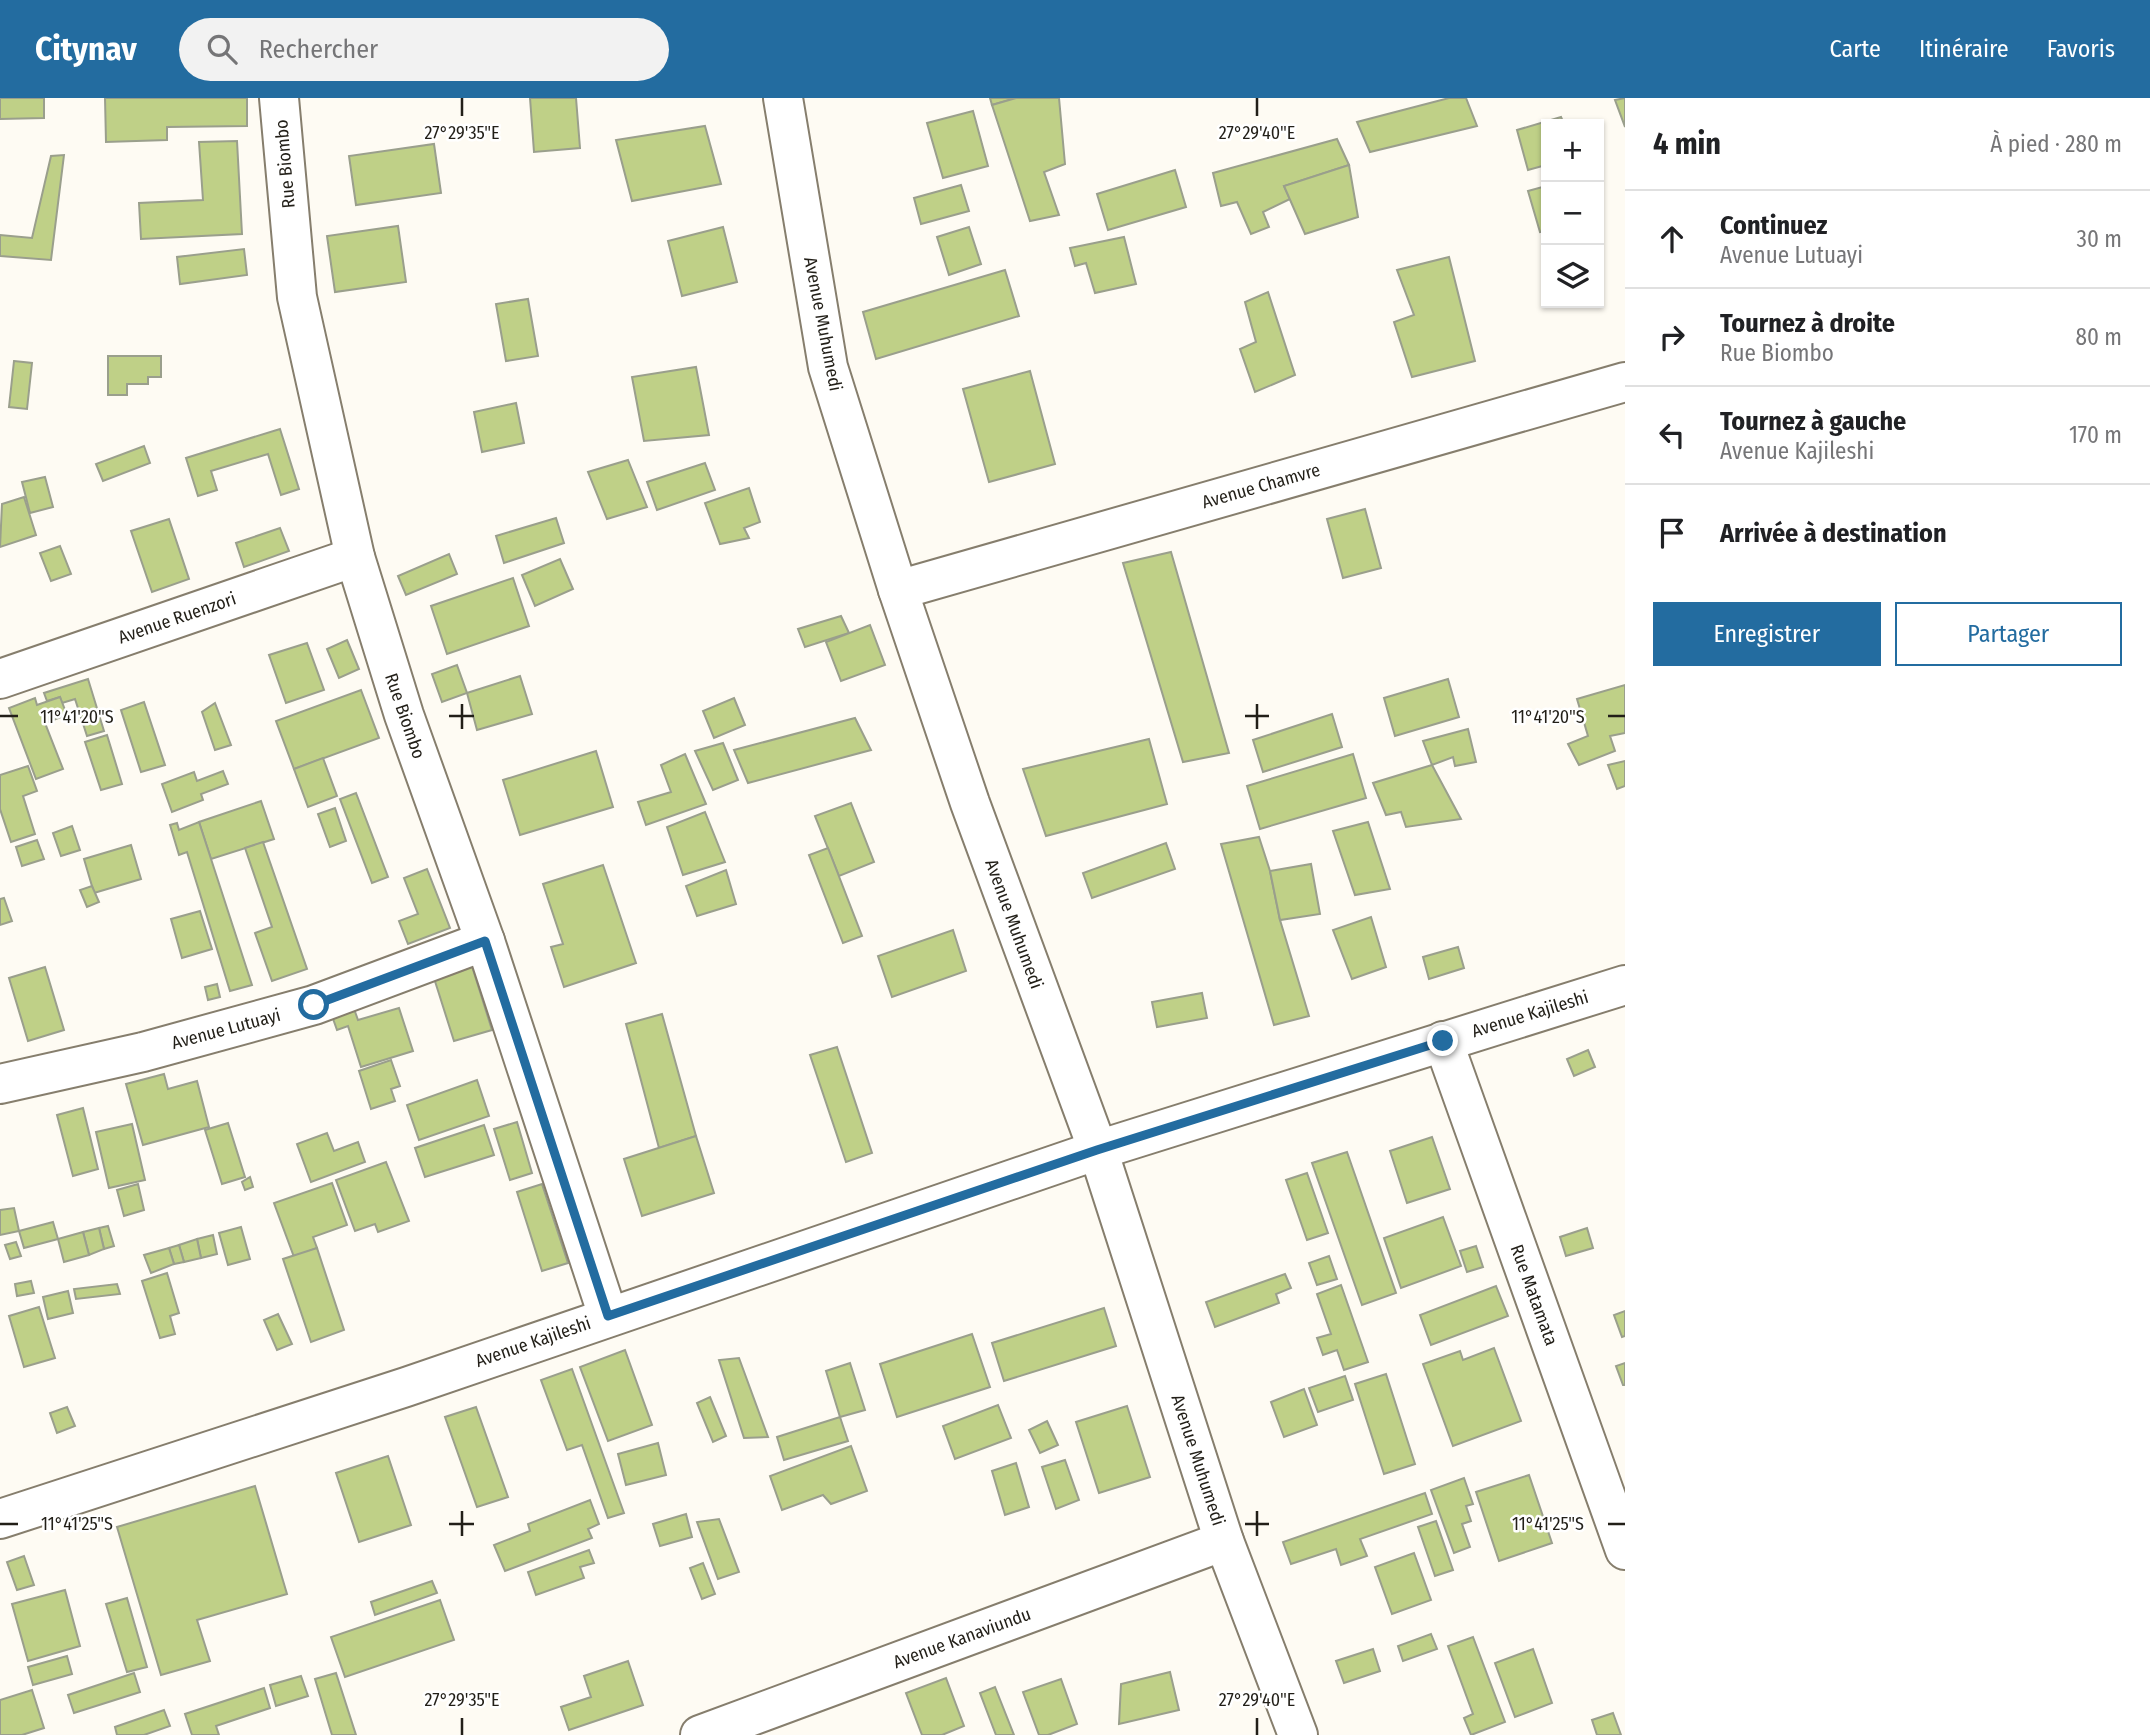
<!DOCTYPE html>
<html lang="fr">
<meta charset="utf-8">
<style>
body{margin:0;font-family:"Fira Sans Condensed",sans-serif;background:#f2f2f2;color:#202124}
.controls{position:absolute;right:21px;top:21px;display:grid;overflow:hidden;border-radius:0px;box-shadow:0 2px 5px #0004}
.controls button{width:63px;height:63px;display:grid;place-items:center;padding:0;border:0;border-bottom:2px solid #e0e0e0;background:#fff;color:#202124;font:35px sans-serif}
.stop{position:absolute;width:21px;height:21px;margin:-16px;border:5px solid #236ca0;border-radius:50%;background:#fff}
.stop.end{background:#236ca0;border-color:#fff;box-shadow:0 2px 7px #0008}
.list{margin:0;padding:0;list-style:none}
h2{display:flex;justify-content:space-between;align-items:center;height:91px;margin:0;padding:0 28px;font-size:30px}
h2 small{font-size:23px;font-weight:400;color:#757577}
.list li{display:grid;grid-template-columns:46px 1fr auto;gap:21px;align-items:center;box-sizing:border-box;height:98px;padding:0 28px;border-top:2px solid #e0e0e0}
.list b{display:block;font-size:26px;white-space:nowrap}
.list p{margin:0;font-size:23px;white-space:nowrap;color:#757577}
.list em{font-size:23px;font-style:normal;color:#757577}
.actions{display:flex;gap:14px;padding:21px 28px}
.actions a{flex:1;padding:16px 0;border:2px solid #236ca0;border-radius:0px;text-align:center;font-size:24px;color:#236ca0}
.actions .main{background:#236ca0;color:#fff}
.icon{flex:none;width:38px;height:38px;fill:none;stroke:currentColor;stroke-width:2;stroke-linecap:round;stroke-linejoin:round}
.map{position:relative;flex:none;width:1625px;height:1637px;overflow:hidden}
header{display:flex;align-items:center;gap:42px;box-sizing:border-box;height:98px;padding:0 35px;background:#236ca0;color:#fff}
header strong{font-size:33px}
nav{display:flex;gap:38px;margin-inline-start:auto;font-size:24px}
.search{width:490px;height:63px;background:#f2f2f2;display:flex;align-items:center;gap:18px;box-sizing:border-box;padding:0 24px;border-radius:38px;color:#757577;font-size:26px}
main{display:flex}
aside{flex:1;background:#fff}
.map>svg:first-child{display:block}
</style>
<header>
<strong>Citynav</strong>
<div class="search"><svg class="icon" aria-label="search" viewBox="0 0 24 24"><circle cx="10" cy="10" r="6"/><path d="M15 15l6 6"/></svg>Rechercher</div>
<nav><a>Carte</a><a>Itinéraire</a><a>Favoris</a></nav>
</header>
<main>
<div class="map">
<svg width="1625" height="1637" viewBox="0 0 1625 1637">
<rect width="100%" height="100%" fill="#fefbf3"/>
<g fill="#bfd087" stroke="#9a9f8c" stroke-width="2">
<polygon points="0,0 44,0 44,20 0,21"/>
<polygon points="105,0 247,0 247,28 167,29 167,42 106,44"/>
<polygon points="530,0 576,0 580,50 534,54"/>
<polygon points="990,0 1016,0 992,7"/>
<polygon points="1016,0 1059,0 1065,66 1044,74 1059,117 1030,123 992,7"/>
<polygon points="1449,0 1466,0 1477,28 1370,54 1357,24"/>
<polygon points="1625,0 1625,29 1615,2"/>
<polygon points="973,13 988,68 943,80 927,25"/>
<polygon points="1561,19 1564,26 1546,26 1546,67 1528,72 1517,32"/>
<polygon points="705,28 721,86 632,103 616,42"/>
<polygon points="1337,41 1349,67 1284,88 1290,101 1263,114 1269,129 1251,136 1237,104 1221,108 1213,75"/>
<polygon points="237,43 242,136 141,141 139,105 203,102 199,44"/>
<polygon points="434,46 441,95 356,107 349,58"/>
<polygon points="64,57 51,162 0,158 0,137 32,140 51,58"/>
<polygon points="1349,67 1358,119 1305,136 1284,88"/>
<polygon points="1175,72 1186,109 1108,132 1097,96"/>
<polygon points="961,87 969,113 921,126 914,100"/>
<polygon points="1546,88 1546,133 1540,134 1528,93"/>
<polygon points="398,128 406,184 335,194 327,138"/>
<polygon points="723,129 737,184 682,198 668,143"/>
<polygon points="969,129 981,166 949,177 937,139"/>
<polygon points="1124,139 1136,186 1095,195 1086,165 1075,168 1070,150"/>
<polygon points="244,151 247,177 180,186 177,159"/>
<polygon points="1449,159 1475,263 1412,279 1394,224 1414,217 1397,172"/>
<polygon points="1005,172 1019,218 876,261 863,214"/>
<polygon points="1268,194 1295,277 1255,294 1240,251 1256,244 1245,204"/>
<polygon points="528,201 538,258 506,263 496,206"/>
<polygon points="108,258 161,258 161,279 148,279 148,286 127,286 127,297 108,297"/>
<polygon points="14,263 32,265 27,311 9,309"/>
<polygon points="696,269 709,337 644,343 632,279"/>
<polygon points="1030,273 1055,366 989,384 963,291"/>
<polygon points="516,305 524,345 482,354 474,314"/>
<polygon points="280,331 299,391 281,397 268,356 211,373 217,392 198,398 186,360"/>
<polygon points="144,348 150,365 103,383 96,366"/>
<polygon points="628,362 647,409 607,421 588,374"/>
<polygon points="705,365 715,392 657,412 647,384"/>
<polygon points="45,379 53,409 30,415 22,384"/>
<polygon points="749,390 760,424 744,430 749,440 720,446 705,405"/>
<polygon points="24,399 36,437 0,449 2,406"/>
<polygon points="1365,411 1381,470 1343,480 1327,421"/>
<polygon points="556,420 564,445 504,465 496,438"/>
<polygon points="169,421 189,481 152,494 131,433"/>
<polygon points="280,430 289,453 244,469 236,445"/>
<polygon points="60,448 71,476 51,483 40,455"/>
<polygon points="1171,454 1229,655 1183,664 1123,465"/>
<polygon points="449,456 457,476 406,497 398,478"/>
<polygon points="560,461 573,491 535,508 522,477"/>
<polygon points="513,480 529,528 447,556 431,508"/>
<polygon points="841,518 849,535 805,549 798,531"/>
<polygon points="870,527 885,567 841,583 826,544"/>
<polygon points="347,542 359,571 339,580 327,551"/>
<polygon points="307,545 324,592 286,605 269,557"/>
<polygon points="457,567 467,595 442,604 432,576"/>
<polygon points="520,578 532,616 477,632 467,595"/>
<polygon points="88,581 104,633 87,638 75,601 62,605 60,599 47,603 44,595"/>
<polygon points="1448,581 1459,619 1395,638 1384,600"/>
<polygon points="1625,587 1625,635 1610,638 1615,653 1579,667 1568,646 1588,638 1577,601"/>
<polygon points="361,592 379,640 294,671 276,623"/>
<polygon points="60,599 67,617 45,625 63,671 36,681 9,610 35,600 37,607"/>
<polygon points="734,600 745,627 714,640 703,613"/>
<polygon points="144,604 165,667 141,674 121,612"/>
<polygon points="215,605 231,647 215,652 202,614"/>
<polygon points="1332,616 1342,649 1263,674 1253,642"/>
<polygon points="855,620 871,652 748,685 734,652"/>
<polygon points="1468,631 1476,664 1455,668 1453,659 1432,667 1423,643"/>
<polygon points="107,637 122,686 101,692 85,644"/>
<polygon points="1149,641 1167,706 1046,738 1023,671"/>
<polygon points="723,645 738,682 713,692 695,653"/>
<polygon points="596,653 613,709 520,737 503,682"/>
<polygon points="685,656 706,706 646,727 638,704 671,694 661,667"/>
<polygon points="1353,656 1366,700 1260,731 1247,688"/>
<polygon points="323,660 337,698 308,709 294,671"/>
<polygon points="1625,663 1625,688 1617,691 1608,667"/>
<polygon points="1432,667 1461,721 1406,729 1401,714 1386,717 1373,685"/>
<polygon points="28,668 37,693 23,698 35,736 11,744 0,711 0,677"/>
<polygon points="223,673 228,686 201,696 203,702 172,714 162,686 194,674 197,683"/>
<polygon points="356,695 388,779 372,785 340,701"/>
<polygon points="261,703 274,741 211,761 199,724"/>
<polygon points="851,705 874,764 839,778 815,718"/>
<polygon points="335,710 346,743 330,749 318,716"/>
<polygon points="705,714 725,764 683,777 667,729"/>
<polygon points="199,724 252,887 230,893 187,754 179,757 170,727 177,725 179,732"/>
<polygon points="1368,724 1390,791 1355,797 1333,733"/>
<polygon points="72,728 80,752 61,758 53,735"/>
<polygon points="1259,739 1270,773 1280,822 1309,918 1274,927 1221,746"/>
<polygon points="37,742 44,761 22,768 16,749"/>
<polygon points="263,744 307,871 272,883 255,835 272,829 245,750"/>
<polygon points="1166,745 1175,771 1092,800 1083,775"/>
<polygon points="131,747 141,781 94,795 84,761"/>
<polygon points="828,750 862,838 843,845 809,757"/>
<polygon points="1311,766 1320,816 1280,822 1270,773"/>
<polygon points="603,767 636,865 564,889 551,849 563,846 543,786"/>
<polygon points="427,771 450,830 408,846 399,823 418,816 404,780"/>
<polygon points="726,772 736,806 697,818 686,788"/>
<polygon points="92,788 99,804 87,809 80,792"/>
<polygon points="4,800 12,823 0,827 0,801"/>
<polygon points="200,813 212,851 182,860 171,821"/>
<polygon points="1371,819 1386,869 1352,881 1333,832"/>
<polygon points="953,832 966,873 892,899 878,858"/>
<polygon points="1458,849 1464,870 1429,881 1423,859"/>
<polygon points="471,865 492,932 454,943 433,877"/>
<polygon points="45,869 64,932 28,943 9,880"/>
<polygon points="217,886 220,899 208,902 205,889"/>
<polygon points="1202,895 1207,920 1157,929 1152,904"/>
<polygon points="353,908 358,922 399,910 413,953 361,969 348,928 337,932 331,915"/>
<polygon points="662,916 696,1038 659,1050 626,926"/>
<polygon points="837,949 872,1055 846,1064 810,957"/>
<polygon points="1588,952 1595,969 1574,978 1567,961"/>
<polygon points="391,962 400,988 391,991 395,1003 371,1011 359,973"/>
<polygon points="164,976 168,991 197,983 209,1029 143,1047 126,986"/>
<polygon points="477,982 489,1018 419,1042 407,1007"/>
<polygon points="83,1010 98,1071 73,1078 57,1017"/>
<polygon points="517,1024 532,1075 510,1082 494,1031"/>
<polygon points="228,1025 245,1079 222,1086 205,1032"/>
<polygon points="132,1026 145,1082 109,1090 96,1034"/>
<polygon points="484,1027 494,1057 425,1079 415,1050"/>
<polygon points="327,1035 334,1053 358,1044 365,1064 311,1084 297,1046"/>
<polygon points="696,1038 714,1095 642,1118 624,1061"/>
<polygon points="1432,1039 1450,1091 1407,1105 1390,1053"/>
<polygon points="1347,1054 1396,1195 1362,1207 1312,1065"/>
<polygon points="386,1064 409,1123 378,1134 375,1126 355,1133 336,1082"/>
<polygon points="1307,1075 1328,1135 1307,1142 1286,1082"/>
<polygon points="250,1079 253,1089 245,1092 242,1084"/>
<polygon points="332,1085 347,1127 313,1139 317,1150 294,1159 274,1105"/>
<polygon points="138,1086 144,1112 124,1118 117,1092"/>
<polygon points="542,1086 568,1165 542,1173 517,1094"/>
<polygon points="14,1110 19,1133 0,1137 0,1112"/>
<polygon points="1443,1119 1461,1168 1401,1190 1384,1140"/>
<polygon points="53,1124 58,1141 24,1150 19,1133"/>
<polygon points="108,1128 114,1148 104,1151 99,1130"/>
<polygon points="241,1129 250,1161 228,1167 219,1135"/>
<polygon points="99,1130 104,1151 89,1157 83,1134"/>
<polygon points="1587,1130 1593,1150 1566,1158 1560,1139"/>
<polygon points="83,1134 89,1157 64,1164 58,1141"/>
<polygon points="213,1137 217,1156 201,1160 197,1141"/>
<polygon points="197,1141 201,1160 184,1164 179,1147"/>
<polygon points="16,1144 21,1158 10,1161 5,1147"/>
<polygon points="179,1147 184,1164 174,1166 169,1150"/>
<polygon points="1476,1148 1483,1169 1467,1174 1460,1153"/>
<polygon points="169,1150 174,1166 151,1175 144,1157"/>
<polygon points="317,1150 344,1232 311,1244 283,1161"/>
<polygon points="1329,1158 1337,1181 1317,1187 1309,1165"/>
<polygon points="167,1175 179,1215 170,1218 175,1236 160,1240 142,1183"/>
<polygon points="1285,1176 1291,1190 1276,1196 1279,1205 1215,1229 1206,1204"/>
<polygon points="31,1183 34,1195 17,1198 15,1186"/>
<polygon points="117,1186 120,1196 76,1201 74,1191"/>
<polygon points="1341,1187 1368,1264 1344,1272 1337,1252 1323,1257 1317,1240 1331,1236 1317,1196"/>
<polygon points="1496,1188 1508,1218 1431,1247 1420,1217"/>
<polygon points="68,1193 73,1215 48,1221 43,1199"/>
<polygon points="39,1209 55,1260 24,1269 9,1218"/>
<polygon points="1104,1210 1116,1248 1004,1283 992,1245"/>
<polygon points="1625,1213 1625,1238 1622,1239 1614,1217"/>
<polygon points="278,1216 292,1246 277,1252 264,1222"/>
<polygon points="972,1236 990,1289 897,1319 880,1266"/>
<polygon points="1494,1250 1521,1323 1453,1348 1423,1266 1460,1253 1463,1262"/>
<polygon points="625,1252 652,1327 608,1343 580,1269"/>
<polygon points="739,1260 768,1339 744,1340 719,1262"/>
<polygon points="850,1265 865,1312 840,1319 826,1273"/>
<polygon points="1625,1265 1625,1287 1623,1287 1616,1268"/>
<polygon points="572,1271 624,1415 608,1420 582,1347 567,1352 541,1282"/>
<polygon points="1386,1276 1415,1366 1384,1376 1355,1286"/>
<polygon points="1345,1278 1353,1302 1318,1314 1309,1290"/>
<polygon points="1304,1291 1317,1327 1284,1339 1271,1304"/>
<polygon points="710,1299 726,1338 713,1344 697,1305"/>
<polygon points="998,1307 1011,1340 955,1361 943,1328"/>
<polygon points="1127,1308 1150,1379 1099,1395 1076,1324"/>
<polygon points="67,1309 75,1328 57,1335 50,1315"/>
<polygon points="476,1309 508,1399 477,1409 445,1319"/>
<polygon points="840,1319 848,1343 784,1362 777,1339"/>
<polygon points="1047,1323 1058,1347 1040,1355 1029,1332"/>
<polygon points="658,1345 666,1377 626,1387 618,1356"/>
<polygon points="851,1348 867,1393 831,1406 823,1397 782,1412 770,1378"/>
<polygon points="388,1358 411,1427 359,1444 336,1375"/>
<polygon points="1065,1362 1079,1402 1056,1411 1042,1369"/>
<polygon points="1016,1365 1029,1409 1005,1417 992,1373"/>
<polygon points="1529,1377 1552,1445 1499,1463 1476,1394"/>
<polygon points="1464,1380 1473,1406 1466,1408 1471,1423 1462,1426 1470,1449 1454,1455 1431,1392"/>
<polygon points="255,1388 287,1496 197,1522 210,1563 161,1577 117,1429"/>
<polygon points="1425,1395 1432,1416 1360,1441 1367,1458 1341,1467 1336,1451 1291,1466 1283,1444"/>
<polygon points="590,1402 599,1426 588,1431 592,1440 505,1473 494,1447 530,1433 528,1426"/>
<polygon points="686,1416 692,1439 660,1448 653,1426"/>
<polygon points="719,1421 739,1474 718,1481 697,1424"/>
<polygon points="1436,1423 1453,1472 1435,1478 1418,1429"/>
<polygon points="589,1452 594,1465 580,1469 584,1480 536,1497 528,1474"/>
<polygon points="1414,1455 1431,1502 1392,1516 1375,1469"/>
<polygon points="24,1458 34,1487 17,1492 7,1464"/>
<polygon points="703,1465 715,1496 702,1501 690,1470"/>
<polygon points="432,1483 437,1495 375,1517 371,1504"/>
<polygon points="65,1492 80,1548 28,1563 12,1506"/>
<polygon points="127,1500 147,1569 127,1574 106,1506"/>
<polygon points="440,1502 454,1542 345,1579 331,1539"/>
<polygon points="1431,1536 1437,1551 1403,1563 1398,1548"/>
<polygon points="1473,1539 1505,1624 1471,1637 1464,1620 1473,1616 1448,1548"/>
<polygon points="1373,1551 1380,1573 1344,1585 1336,1563"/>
<polygon points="1533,1551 1552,1605 1515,1619 1495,1565"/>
<polygon points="67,1558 72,1576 33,1587 28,1569"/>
<polygon points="628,1563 643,1607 569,1632 561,1609 591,1599 584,1578"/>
<polygon points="1170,1574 1179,1612 1119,1626 1121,1586"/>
<polygon points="134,1575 140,1594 74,1615 68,1597"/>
<polygon points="336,1575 356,1637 332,1637 315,1581"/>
<polygon points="301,1578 308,1598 276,1608 270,1587"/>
<polygon points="946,1580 964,1628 942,1637 922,1637 906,1595"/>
<polygon points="1061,1581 1077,1626 1048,1637 1039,1637 1023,1594"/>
<polygon points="995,1589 1014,1637 996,1637 980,1595"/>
<polygon points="264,1590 270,1610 216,1628 219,1637 192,1637 185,1616"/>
<polygon points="32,1592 44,1630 22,1637 0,1637 0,1602"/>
<polygon points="164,1612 170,1628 144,1637 117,1637 115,1629"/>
<polygon points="1613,1615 1621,1637 1597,1637 1592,1622"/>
</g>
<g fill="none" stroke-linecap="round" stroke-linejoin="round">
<defs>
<g id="minor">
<polyline points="279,0 297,199 355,459 404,617 485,843 608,1218"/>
<polyline points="783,0 828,269 898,492 970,705 1098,1052 1224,1443 1298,1637"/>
<polyline points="898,492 1625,284"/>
<polyline points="0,581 355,459"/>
<polyline points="1443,943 1625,1452"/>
<polyline points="0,986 143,954 314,907 485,843"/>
<polyline points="0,1421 406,1289 1098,1052 1625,887"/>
<polyline points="700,1637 1224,1443"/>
</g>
</defs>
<use href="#minor" stroke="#867e6d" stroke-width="42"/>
<use href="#minor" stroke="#fff" stroke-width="38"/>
</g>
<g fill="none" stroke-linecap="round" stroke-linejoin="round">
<polyline stroke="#236ca0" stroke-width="9" points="314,907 485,843 608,1218 1097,1052 1443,943"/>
</g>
<path fill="none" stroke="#221f18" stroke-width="2.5" d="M462,0V18M1257,0V18M462,606V631M1257,606V631M0,618H18M449,618H474M1245,618H1269M1608,618H1625M462,1413V1438M1257,1413V1438M0,1426H18M449,1426H474M1245,1426H1269M1608,1426H1625M462,1620V1637M1257,1620V1637"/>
<g text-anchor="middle" stroke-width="5" stroke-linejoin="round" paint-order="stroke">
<g font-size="18" fill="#221f18" stroke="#fff">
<text transform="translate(285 66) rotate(-95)" y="6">Rue Biombo</text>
<text transform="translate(823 226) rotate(79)" y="6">Avenue Muhumedi</text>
<text transform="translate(1261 388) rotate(-16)" y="6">Avenue Chamvre</text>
<text transform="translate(177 520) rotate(-19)" y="6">Avenue Ruenzori</text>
<text transform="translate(405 618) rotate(71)" y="6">Rue Biombo</text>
<text transform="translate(1014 826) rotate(70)" y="6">Avenue Muhumedi</text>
<text transform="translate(1530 916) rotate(-17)" y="6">Avenue Kajileshi</text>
<text transform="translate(226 931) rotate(-15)" y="6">Avenue Lutuayi</text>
<text transform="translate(1534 1197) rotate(70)" y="6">Rue Matamata</text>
<text transform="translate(533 1244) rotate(-19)" y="6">Avenue Kajileshi</text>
<text transform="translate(1198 1362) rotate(72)" y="6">Avenue Muhumedi</text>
<text transform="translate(962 1540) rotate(-20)" y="6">Avenue Kanaviundu</text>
</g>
</g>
<g font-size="18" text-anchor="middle" fill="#221f18" stroke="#fff" stroke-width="5" stroke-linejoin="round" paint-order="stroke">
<text x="462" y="41">27°29'35"E</text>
<text x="1257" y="41">27°29'40"E</text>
<text x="77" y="625">11°41'20"S</text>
<text x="1548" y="625">11°41'20"S</text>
<text x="77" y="1432">11°41'25"S</text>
<text x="1548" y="1432">11°41'25"S</text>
<text x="462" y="1608">27°29'35"E</text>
<text x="1257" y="1608">27°29'40"E</text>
</g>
</svg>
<div class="controls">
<button>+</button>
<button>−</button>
<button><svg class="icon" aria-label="layers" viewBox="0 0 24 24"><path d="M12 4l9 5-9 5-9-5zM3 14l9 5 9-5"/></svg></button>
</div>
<div class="stop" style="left:314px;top:907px"></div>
<div class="stop end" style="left:1443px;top:943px"></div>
</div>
<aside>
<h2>4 min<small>À pied · 280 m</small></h2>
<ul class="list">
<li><svg class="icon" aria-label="ahead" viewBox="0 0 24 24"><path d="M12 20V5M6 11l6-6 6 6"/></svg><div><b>Continuez</b><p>Avenue Lutuayi</p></div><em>30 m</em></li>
<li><svg class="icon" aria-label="right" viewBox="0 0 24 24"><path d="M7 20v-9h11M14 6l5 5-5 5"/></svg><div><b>Tournez à droite</b><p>Rue Biombo</p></div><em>80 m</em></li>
<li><svg class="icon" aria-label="left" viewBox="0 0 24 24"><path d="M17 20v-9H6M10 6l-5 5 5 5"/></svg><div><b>Tournez à gauche</b><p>Avenue Kajileshi</p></div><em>170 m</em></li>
<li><svg class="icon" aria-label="arrive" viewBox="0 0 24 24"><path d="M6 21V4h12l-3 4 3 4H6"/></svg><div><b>Arrivée à destination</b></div></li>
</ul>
<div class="actions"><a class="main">Enregistrer</a><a>Partager</a></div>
</aside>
</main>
